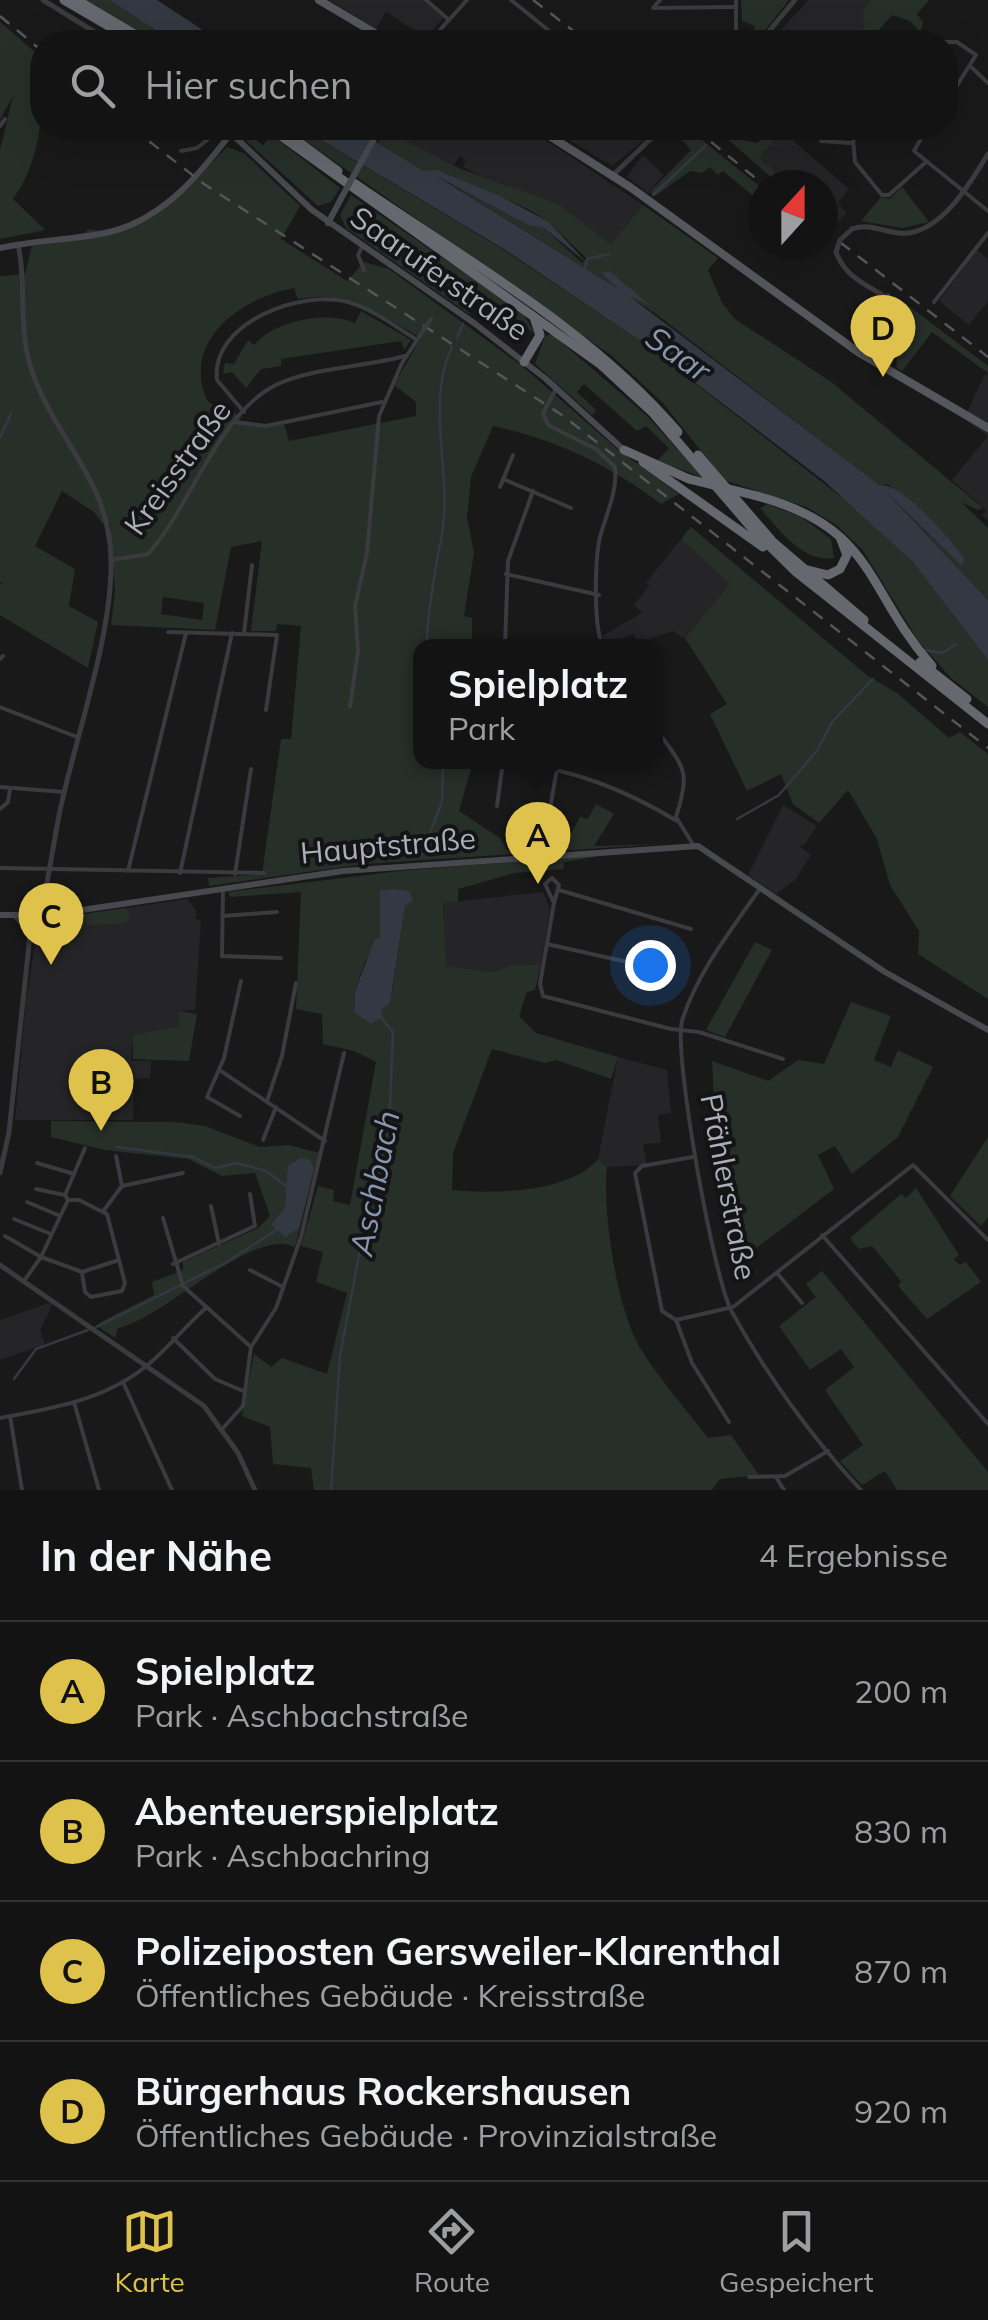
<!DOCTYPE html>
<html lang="de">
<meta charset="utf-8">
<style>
body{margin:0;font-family:Mulish,sans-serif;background:#1c1c1d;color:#f1f3f6}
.compass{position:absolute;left:748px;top:170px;width:90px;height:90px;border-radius:50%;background:#131314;box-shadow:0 10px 40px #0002;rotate:21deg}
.you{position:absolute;left:650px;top:965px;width:35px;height:35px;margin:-25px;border:8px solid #fff;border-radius:50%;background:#1a73e8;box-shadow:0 0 0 15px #1a73e833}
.badge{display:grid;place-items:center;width:65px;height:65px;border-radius:50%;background:#dfc24b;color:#111;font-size:32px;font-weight:700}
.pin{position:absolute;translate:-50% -82px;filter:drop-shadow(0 2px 5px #0008)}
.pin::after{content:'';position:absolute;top:52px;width:35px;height:30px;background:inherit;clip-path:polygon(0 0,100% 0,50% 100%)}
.popup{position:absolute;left:413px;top:639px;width:250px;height:130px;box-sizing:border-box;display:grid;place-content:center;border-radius:20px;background:#131314;filter:drop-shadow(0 2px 8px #0005);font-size:32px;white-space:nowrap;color:#9d9ea0}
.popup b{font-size:38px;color:#f1f3f6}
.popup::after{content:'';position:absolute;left:50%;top:100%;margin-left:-20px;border:20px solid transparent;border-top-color:#131314}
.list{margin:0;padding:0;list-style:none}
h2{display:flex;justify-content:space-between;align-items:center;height:130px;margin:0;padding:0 40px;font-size:42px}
h2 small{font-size:32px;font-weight:400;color:#9d9ea0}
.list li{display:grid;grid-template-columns:65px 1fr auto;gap:30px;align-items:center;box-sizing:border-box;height:140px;padding:0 40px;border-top:2px solid #323234}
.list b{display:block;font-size:38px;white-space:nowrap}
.list p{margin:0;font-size:32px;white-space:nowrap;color:#9d9ea0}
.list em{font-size:32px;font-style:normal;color:#9d9ea0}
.icon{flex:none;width:55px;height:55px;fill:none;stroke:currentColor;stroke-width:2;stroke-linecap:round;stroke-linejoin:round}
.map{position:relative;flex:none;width:988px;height:1490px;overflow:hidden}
.search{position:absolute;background:#131314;box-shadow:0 10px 40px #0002;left:30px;right:30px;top:30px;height:110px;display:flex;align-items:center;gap:25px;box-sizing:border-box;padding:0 35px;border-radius:40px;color:#9d9ea0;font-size:38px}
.sheet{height:690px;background:#131314}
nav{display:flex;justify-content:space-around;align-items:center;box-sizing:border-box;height:140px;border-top:2px solid #323234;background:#131314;font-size:28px;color:#9d9ea0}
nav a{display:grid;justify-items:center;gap:5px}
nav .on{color:#dfc24b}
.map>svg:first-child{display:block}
</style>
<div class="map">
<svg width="988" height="1490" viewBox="0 0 988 1490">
<rect width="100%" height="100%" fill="#19191a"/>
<g fill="#252527">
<polygon points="329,0 423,0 443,18 426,38 386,12 376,29"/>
<polygon points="809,0 871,0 862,14 866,25 852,42 769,42"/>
<polygon points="391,128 523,128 523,134 532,132 558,148 643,205 611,246 559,204 481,176 463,167 466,160 460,156 454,165 405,143"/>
<polygon points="568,128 646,128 651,134 612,166 563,136"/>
<polygon points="782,131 849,189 838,203 847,213 836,224 823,213 823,185 790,185 758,158"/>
<polygon points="643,155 664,175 648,193 627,177"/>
<polygon points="977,250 988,259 988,301 969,325 939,301"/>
<polygon points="985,374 988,375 988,521 982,515 986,510 952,480 988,436 964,419"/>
<polygon points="681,539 731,584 684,639 673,631 638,643 634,634 606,645 602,636 642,613 634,605 649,586 646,583"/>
<polygon points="783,805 817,826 805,844 799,846 811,855 795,880 776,894 748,875"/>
<polygon points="543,892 550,909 541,964 511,965 493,972 445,966 443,903"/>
<polygon points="187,899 196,910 196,919 201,920 195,1010 179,1011 179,1026 132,1035 131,1061 151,1061 150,1078 134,1079 133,1120 15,1120 26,1001 35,944 43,925 51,919"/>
<polygon points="618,1057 667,1070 671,1113 658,1115 661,1143 643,1144 647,1165 607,1167 598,1159"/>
<polygon points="49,1303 52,1305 40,1330 45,1344 0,1360 0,1320"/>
</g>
<g fill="#272f29" fill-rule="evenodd">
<polygon points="85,0 110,0 173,42 156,42"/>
<polygon points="741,0 789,0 759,38 753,33 755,26 742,21"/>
<polygon points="871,0 929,0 917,14 923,23 920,32 910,21 892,15 868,42 852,42 865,25 862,14"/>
<path d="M0,22L42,58C43,106 44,155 13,199L45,230L0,239V150L13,96L0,120Z"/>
<polygon points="232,128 248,128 245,131 263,145 272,135 340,188 331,202 318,206"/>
<polygon points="287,128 301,128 507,252 642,342 868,518 912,561 988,660 988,707 951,678 919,642 862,549 835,524 806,507 724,480 663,403 612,356"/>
<polygon points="671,128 687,128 763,189 763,204 723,171 718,175 710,167 702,173 690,171 655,196 650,192 691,150"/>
<polygon points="715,128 731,138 757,143 777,128 802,128 790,138 781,132 759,158 790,185 780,185"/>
<polygon points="385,131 461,169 559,204 611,245 643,205 718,258 708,270 722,303 735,319 830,381 983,508 978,510 961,502 988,528 988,600 884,490 962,566 888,484 879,486 655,313 435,174 528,225 544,228 582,263 587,259 549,222 528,209 446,173 424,171 378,143"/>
<path d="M227,147L244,153L300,206L281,239L347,281L364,262L389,269L522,366L617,449L679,494L661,504C609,465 557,440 493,426L471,477L467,517L474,553L464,616L472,618V646H420V762H473L459,811L500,838L507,850L565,845L580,817L588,819L596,804L614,814L594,846L663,844L364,864L209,886L208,878L262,874L281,739H291L301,626L277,624L276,631H251L262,541L231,547L215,630L111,625L115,592L110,524H103L94,512L62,491L35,546L75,569L69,606L98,622L88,668L0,615V585L4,581L0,583V276L25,274L32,246L76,240L89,229C151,243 188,185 227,147ZM294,288L298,299C351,289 377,313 421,338L394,385L416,402V416L289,441L284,424H237L242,416L208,402C180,343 239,298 294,288ZM163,597L204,603L202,620L161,614Z"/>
<polygon points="902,187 929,222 902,228 861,221 881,197 890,199"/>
<polygon points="351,195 523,313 536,335 483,294 469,314 346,228 340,215"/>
<path d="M893,294L988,366V373L932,332L902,371L897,368C892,338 921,329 893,294Z"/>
<polygon points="893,305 898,335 891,332 896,338 887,354 883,353 886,337 876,329 861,344 854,342 876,317 894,328"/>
<path d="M361,311L411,340L404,350L401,341L281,359V366L261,369L246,388L232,372L223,374L225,363L234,364L248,340L254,345C274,321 326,310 355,323Z"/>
<polygon points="552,334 648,417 704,478 657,461 669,448 646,426 637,431 584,384 577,392 596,410 592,415 535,364 545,336"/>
<path d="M768,504L801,517L831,539L834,558C802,563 779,529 760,508Z"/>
<polygon points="691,527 868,676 897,693 949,738 960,732 988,754 988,999 918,954 919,931 890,885 877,839 848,790 819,823 793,804 781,774 747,791 710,714 727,704 685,638 730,584 681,539"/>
<path d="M613,854L564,862L563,869L514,873L458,889V902L443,903L446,966L493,972L511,965L541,964L535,990L527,992L519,1016L536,1033L618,1057L611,1079L556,1060L545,1063L492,1049L453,1153L452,1190C495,1194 570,1193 598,1159L607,1167C602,1211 617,1313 642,1351C661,1381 686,1409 708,1438L731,1435L759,1475L720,1479L712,1490H314L311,1468L273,1464L270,1427L242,1416L254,1354L271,1367L282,1358L327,1374L347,1293L316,1282L323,1252L301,1246L318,1186L334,1190L333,1201L350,1205L376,1062L354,1051L323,1044L322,1014L296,1009L301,892L230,897L228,892L400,871ZM390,889L405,905L392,993L371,1024L354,1011L355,990L365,962L380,939V891Z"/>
<polygon points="125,908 130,915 126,923 41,928 51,919"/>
<polygon points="755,942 772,950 725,1037 706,1030"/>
<polygon points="851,1002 891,1016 874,1060 891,1067 898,1050 933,1067 898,1137 852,1174 835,1146 818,1155 834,1189 750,1253 715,1116 712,1061 768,1081 798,1060 824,1064"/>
<polygon points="179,1011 197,1014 189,1061 133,1059 132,1035 179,1026"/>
<path d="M51,1121L177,1122L205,1126L260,1147L289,1145L319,1153L295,1247C252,1226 164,1319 118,1328L115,1338L97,1326L101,1322L154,1295L152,1282L183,1270V1262L258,1228L270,1216L255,1173L222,1176L188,1159L105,1150L51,1137Z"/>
<polygon points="988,1137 988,1217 981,1226 950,1196"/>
<polygon points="916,1188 959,1255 954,1259 959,1265 966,1262 981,1282 927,1319 898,1286 901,1281 872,1246 859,1249 850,1238 901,1194 906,1198"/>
<polygon points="822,1271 988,1472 988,1490 897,1490 885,1471 862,1485 840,1461 863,1445 825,1390 854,1367 841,1349 810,1370 779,1326 816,1297 806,1284"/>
</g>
<g fill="#333942">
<polygon points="110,0 157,0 221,42 173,42"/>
<path d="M301,128H353L424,171L438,170L500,196L549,222L587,263L544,228L528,225L435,175L618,289L602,273L609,271L650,305L629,296L879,485C902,482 950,539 964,558L962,566L885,491L988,600V660L912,561L823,480L642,342L507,251Z"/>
<polygon points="390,889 409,891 413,900 405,906 390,1003 381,1009 383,1017 371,1024 354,1012 355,991 375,939 380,938 380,890"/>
<polygon points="300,1158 310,1160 314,1168 299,1228 285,1237 271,1225 285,1207 288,1166"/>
</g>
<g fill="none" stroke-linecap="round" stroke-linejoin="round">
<g stroke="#333942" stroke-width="2.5">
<polyline points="653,195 706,145"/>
<polyline points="585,268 587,259 609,254"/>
<polyline points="457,338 463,324"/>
<polyline points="0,438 11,413"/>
<path d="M428,646C424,634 437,557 441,540C454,474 424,406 452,347"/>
<polyline points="925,650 943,653 956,644"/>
<polyline points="737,819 779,795 816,752 833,721 873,679"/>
<polyline points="421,856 442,802 443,762"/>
<polyline points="117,1147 193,1157 215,1168 237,1163 266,1171 286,1186"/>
<polyline points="96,1327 225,1263 278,1229"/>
<polyline points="14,1379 36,1349 88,1330"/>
<polyline points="331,1490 340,1356 367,1213 389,1129 393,1032 381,1018"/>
</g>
<g stroke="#3a3a3f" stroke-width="4">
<polyline points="426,0 449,20"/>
<polyline points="511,0 563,42"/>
<polyline points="660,0 653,8 734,7"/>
<polyline points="429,42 467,0"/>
<polyline points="736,42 736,0"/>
<polyline points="919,42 957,42 976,55 946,103"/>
<polyline points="971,67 988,83"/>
<polyline points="0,126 5,119"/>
<polyline points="852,128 855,162 882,195 889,195 926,162"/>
<polyline points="927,128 914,151 988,211"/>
<polyline points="821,141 850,143"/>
<polyline points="181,151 197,148 222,128"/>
<polyline points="362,247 358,255 364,270"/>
<polyline points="934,302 988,233"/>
<polyline points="871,313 888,295"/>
<path d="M556,389L543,413L548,425L596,449L615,467C618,490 606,515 600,537C595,559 593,627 603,646"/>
<path d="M244,412L217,380C210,323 301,289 348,302C373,309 396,327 417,340"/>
<polyline points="235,422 266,426 382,402"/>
<polyline points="503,479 571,508"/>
<polyline points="500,487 513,455"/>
<path d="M111,560L148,554C190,508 219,411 278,384C316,367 365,367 405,356"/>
<polyline points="506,574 599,595"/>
<polyline points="168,632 277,635 266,710"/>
<polyline points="244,633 252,565"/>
<polyline points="505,642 555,646"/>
<polyline points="505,646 508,561 533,491"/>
<polyline points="0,659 3,656"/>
<polyline points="0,707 77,737"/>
<polyline points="350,707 358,651 355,606 367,553 379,416 402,363 421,334"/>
<path d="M656,728C683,769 692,767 676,817L694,846"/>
<path d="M512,762C574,770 624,789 677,821"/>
<polyline points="0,787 64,792"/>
<polyline points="497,806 503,762"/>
<polyline points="0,809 8,802 10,789"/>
<polyline points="547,827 557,768"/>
<polyline points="0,868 264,873"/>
<polyline points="128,871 186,633"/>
<polyline points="180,873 232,633"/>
<polyline points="235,874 251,769"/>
<polygon points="552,878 559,885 554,903 545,884"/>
<polyline points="223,888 222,956 281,958"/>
<polyline points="559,890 691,929"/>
<path d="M759,890C731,930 697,973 682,1021C673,1053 714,1281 732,1312C766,1374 812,1438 861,1490"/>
<polyline points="554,903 540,984 543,996 671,1029 699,1032 783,1059"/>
<polyline points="223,916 277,912"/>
<polyline points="547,944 672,972"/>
<polyline points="221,1071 325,1141"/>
<polyline points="267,1101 282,1056 296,983"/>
<polyline points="240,1116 207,1097 224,1058 241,981"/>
<polyline points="263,1140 276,1107"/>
<polyline points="116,1156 122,1186"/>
<polyline points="693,1157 642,1166 635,1173 662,1311 676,1320 733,1307 913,1165 988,1240"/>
<polyline points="37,1163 74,1174"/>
<polyline points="36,1189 65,1195"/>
<polyline points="68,1200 79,1200 107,1214 119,1260 82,1272 41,1257 68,1200 65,1195 85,1148"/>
<polyline points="27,1202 58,1215"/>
<polyline points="211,1206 219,1244"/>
<polyline points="104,1210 122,1186 183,1173"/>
<polyline points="163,1218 183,1286 251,1347"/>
<polyline points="14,1219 51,1234"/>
<polyline points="822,1235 988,1424"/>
<polyline points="5,1236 41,1257 24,1281"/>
<polyline points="173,1264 255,1226 250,1194"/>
<polyline points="250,1270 283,1287"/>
<polyline points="82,1273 85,1292 91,1297 122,1291 125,1283 119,1260"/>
<polyline points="777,1273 802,1303"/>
<polyline points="676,1320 692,1363 729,1422"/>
<polyline points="173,1338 215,1379 243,1391"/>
<polyline points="123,1382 172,1490"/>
<polyline points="74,1402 99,1490"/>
<polyline points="10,1416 22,1490"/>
<path d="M0,1418C51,1409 104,1400 145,1367C167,1350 185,1326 207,1307"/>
<polyline points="223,1428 243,1406 251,1347 276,1308 301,1237 344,1053"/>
<polyline points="749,1477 785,1476 828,1451"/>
<polyline points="776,1477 784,1490"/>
</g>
<g stroke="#3a3a3f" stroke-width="5">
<polyline points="43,0 111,42"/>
<polyline points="760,42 795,0"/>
<polyline points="612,176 662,128"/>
<path d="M852,229C868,223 882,231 898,233C938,238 970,184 988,154"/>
<path d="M18,244C27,284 18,324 30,365C52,437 109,477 111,559C113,632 77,733 61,806C54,835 44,919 31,939"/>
<path d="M836,252C856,307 937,281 886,369"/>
<polyline points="42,898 62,911"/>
<polyline points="15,916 30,932"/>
<polyline points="0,1173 9,1132 33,907 41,890"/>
<polyline points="0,1265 204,1406 238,1453 255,1490"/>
</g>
<g stroke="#48494f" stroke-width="6">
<polyline points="328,223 343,195"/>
<path d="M0,248C33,241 66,240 100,234C159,224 197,178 231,133L312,210L474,323L546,379L624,450"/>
<polyline points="0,915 48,915 343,871 698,846 885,972 988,1030"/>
</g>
<g stroke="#56575e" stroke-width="8">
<polyline points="319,0 390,42"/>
<polyline points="537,128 630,187 858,352 988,428"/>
</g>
<g stroke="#66686f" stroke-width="9">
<polyline points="64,0 136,42"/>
<polyline points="77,0 148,42"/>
<polyline points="270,128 600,364 653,413 755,532 796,572 988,724"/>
<polyline points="280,128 338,171"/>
<path d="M354,183C465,260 589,328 678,432"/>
<polyline points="524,362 540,335 534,317"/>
<polyline points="624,450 689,479"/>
<polyline points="698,455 773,542 864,620"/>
<polyline points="643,462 763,547"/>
<path d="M757,496C876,528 864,588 932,666"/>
<polyline points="808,570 828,575 840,569 847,555 840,537"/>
<polyline points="920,662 967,699"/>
</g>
<g stroke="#55565c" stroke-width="2.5" stroke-dasharray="12 10" stroke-linecap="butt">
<polyline points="533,0 588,42"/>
<polyline points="0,16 42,51"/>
<polyline points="132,128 204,184 562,415 988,748"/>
<polyline points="694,128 764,185"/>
<polyline points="823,229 988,357"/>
</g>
<polyline stroke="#3a3a3f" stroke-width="4" points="421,334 431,319"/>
<polyline stroke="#3a3a3f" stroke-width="5" points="836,252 840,240 852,229"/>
<polyline stroke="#48494f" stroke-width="6" points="343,195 380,128"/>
<polyline stroke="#66686f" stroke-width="9" points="689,479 757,496"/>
</g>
<g text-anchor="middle" stroke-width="8" stroke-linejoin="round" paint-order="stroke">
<g font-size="30" fill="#acaeb9" stroke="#141315">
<text transform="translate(439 274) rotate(35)" y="10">Saaruferstraße</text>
<text transform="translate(178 468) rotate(-54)" y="10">Kreisstraße</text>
<text transform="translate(388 846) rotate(-5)" y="10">Hauptstraße</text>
<text transform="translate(728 1187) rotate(79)" y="10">Pfählerstraße</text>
</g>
<g font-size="32" font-style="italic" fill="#8797b0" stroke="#141315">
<text transform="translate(678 354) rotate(35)" y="11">Saar</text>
<text transform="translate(375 1183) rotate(-79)" y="11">Aschbach</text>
</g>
</g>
</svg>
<svg class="compass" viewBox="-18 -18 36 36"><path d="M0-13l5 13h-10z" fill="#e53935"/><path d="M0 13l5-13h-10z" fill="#9d9ea0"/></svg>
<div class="you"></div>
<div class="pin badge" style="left:538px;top:884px">A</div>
<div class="popup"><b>Spielplatz</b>Park</div>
<div class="pin badge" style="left:101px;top:1131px">B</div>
<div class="pin badge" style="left:51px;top:965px">C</div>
<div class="pin badge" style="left:883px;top:377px">D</div>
<div class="search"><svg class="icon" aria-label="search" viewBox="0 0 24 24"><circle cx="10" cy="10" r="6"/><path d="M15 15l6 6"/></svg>Hier suchen</div>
</div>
<section class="sheet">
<h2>In der Nähe<small>4 Ergebnisse</small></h2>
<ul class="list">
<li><span class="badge">A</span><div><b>Spielplatz</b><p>Park · Aschbachstraße</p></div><em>200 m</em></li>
<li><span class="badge">B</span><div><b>Abenteuerspielplatz</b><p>Park · Aschbachring</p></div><em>830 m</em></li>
<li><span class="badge">C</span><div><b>Polizeiposten Gersweiler-Klarenthal</b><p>Öffentliches Gebäude · Kreisstraße</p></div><em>870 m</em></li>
<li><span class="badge">D</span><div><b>Bürgerhaus Rockershausen</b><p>Öffentliches Gebäude · Provinzialstraße</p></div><em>920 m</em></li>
</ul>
</section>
<nav>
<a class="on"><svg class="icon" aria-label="map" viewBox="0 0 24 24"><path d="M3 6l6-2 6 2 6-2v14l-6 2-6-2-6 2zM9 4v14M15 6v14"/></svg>Karte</a>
<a><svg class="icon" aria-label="directions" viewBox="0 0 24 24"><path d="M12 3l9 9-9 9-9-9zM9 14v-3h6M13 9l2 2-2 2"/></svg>Route</a>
<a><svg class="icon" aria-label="saved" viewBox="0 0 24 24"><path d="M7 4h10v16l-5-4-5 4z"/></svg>Gespeichert</a>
</nav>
